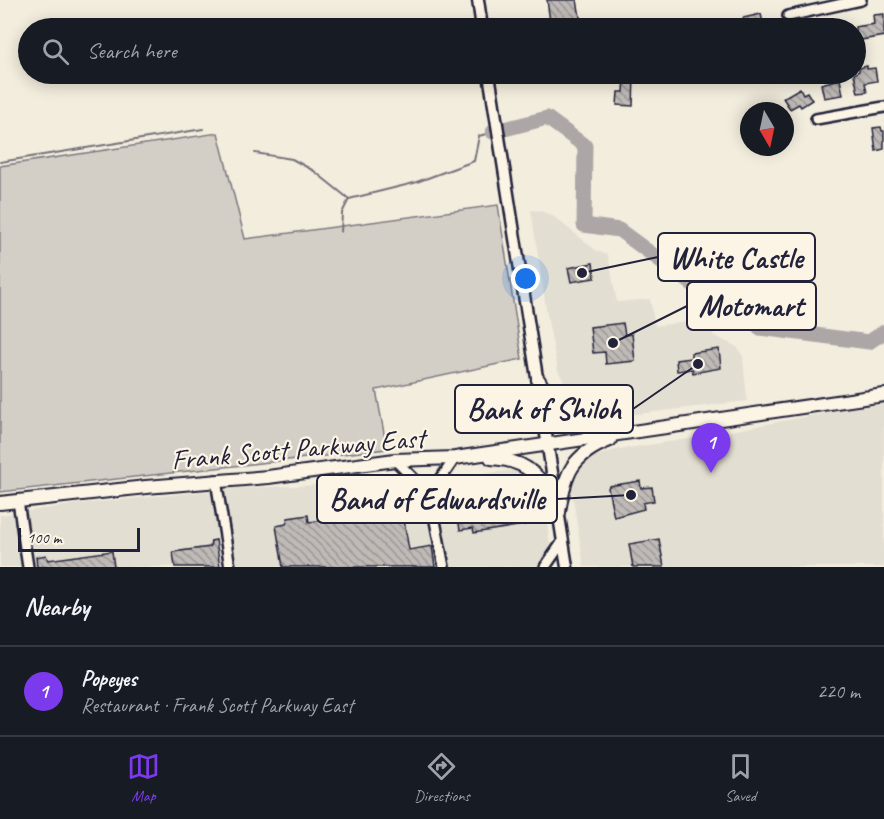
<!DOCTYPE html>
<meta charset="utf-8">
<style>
body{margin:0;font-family:Caveat,sans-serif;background:#20242c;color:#f1f3f6}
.compass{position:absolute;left:740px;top:102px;width:54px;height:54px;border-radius:50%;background:#171b24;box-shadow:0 3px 15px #0003;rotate:171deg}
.scale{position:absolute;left:18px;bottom:15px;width:122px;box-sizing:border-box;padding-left:6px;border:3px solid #22223b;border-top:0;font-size:16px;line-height:21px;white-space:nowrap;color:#22223b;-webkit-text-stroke:4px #fcf5e5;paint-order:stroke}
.you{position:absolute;left:526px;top:279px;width:21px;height:21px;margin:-15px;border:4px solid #fff;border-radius:50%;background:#1a73e8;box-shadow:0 0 0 9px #1a73e833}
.badge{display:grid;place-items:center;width:39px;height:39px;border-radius:50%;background:#7c3aed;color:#fff;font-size:20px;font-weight:700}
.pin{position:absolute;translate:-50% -50px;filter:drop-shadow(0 2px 3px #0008)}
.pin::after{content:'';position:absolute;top:32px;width:21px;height:18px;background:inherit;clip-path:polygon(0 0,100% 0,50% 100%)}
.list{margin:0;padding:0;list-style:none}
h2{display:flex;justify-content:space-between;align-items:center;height:78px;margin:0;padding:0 24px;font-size:26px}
h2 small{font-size:20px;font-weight:400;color:#9ea1a6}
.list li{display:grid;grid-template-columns:39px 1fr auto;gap:18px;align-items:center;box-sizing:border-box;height:90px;padding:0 24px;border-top:2px solid #363941}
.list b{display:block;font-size:22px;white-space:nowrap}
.list p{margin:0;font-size:20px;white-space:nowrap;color:#9ea1a6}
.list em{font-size:20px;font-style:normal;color:#9ea1a6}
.icon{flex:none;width:33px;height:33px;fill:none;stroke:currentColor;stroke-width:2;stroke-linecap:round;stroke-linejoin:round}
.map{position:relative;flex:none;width:884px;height:567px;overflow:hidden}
.search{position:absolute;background:#171b24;box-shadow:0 3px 15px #0003;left:18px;right:18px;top:18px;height:66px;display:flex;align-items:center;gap:15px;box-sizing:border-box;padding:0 21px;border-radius:33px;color:#9ea1a6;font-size:22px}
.sheet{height:168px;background:#171b24}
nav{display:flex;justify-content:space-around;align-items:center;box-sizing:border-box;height:84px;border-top:2px solid #363941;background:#171b24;font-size:16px;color:#9ea1a6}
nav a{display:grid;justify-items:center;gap:3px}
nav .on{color:#7c3aed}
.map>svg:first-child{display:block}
</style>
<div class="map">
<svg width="884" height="567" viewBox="0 0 884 567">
<defs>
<pattern id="building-back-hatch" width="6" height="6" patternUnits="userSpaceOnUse" patternTransform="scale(1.5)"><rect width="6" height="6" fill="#bfbab6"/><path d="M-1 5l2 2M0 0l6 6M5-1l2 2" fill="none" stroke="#9b9795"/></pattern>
</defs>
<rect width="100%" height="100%" fill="#f3edde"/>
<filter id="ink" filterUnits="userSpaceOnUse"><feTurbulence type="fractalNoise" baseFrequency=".0167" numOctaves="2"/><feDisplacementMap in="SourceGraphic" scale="12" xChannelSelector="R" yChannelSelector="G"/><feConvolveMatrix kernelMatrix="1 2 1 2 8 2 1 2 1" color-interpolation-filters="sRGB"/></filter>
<g filter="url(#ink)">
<g fill="#e3ded2">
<polygon points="531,210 541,211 553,216 597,251 608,255 617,302 650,299 655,326 692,321 715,328 713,335 737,347 743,356 747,401 586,420 558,371 548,321"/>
<polygon points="884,404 884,567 584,567 571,485 574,473 588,459 615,450 694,438 845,409"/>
<polygon points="517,470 525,472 533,481 541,497 547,524 553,567 0,567 0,515 78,504 242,488 403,482"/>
</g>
<polygon fill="#d4cfc6" stroke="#7b7880" stroke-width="1.5" points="218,133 245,239 498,205 522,359 376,390 387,449 0,492 0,166"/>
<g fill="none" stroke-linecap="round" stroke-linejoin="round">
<g stroke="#75727b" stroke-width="2">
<polyline points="255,153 292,159 314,171 349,199"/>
<polyline points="0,162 203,129"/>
<polyline points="349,199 414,183 474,161 479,136 493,132"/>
<polyline points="341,232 342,213 349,199"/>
</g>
<polyline stroke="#aca7a6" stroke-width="15" points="493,132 547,118 585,146 584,225 619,230 702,291 732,290 760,328 869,342 884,332"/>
</g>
<g fill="url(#building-back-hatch)" stroke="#22223b" stroke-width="1.5">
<polygon points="547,0 577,0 582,28 551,28"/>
<polygon points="761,14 764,28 745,28 743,18"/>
<polygon points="884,14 884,36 855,41 855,27 874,24 873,15"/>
<polygon points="867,66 867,69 875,68 877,81 865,83 867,92 858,93 854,74 859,71 859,68"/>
<polygon points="625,76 634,77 633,106 617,105 618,92 624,92"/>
<polygon points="840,79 843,95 824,98 821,84"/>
<polygon points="800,88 803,94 807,92 812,100 801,107 799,104 790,109 783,98"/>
<polygon points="881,127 882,131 884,131 884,149 876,151 873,128"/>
<polygon points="593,263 595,278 571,282 568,268"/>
<polygon points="623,323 625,335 632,334 635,361 606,364 605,352 593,353 590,327"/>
<polygon points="719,349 721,368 693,373 692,369 677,371 676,360 691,358 691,353"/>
<polygon points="640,481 641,488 652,487 654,501 643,503 644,509 614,517 608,488 609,486"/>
<polygon points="520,502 524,525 474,533 473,528 460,530 457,512"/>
<polygon points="385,506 387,516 403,514 409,550 432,546 435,567 283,567 276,526 286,524 288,518 308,515 309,522 324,520 327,513 365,507 365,509"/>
<polygon points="659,539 664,567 633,567 629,544"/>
<polygon points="216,540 220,567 175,567 173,552 210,547 211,541"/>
<polygon points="112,551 114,567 37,567 36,557 46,555 48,560"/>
</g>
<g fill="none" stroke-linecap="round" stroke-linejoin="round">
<defs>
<g id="minor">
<polyline points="788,16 861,0"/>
<polyline points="816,119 884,107"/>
<polyline points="395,460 430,495"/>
<polyline points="216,480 230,567"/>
<polyline points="18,501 28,567"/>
<polyline points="444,567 430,495 455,458"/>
<polyline points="545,567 563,541"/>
</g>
<g id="tertiary">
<polyline points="478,0 482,28"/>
<polyline points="489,74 567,567"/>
</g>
<g id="secondary">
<path d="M538,379C560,416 566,426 611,430"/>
<path d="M491,458C531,460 543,480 559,512"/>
<polyline points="0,503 146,487 268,477 395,460 455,458 884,395"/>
<path d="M559,512C565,474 571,455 610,440"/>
</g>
</defs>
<use href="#minor" stroke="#22223b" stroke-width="14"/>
<use href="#tertiary" stroke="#22223b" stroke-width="15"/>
<use href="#secondary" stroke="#22223b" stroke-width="16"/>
<use href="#minor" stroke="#fcf5e5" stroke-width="9"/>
<use href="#tertiary" stroke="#fcf5e5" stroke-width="10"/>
<use href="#secondary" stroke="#fcf5e5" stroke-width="12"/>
</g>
</g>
<g text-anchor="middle" stroke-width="4.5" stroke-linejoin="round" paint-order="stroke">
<g font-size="28" fill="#22223b" stroke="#fcf5e5">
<text transform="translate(298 448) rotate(-5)" y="10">Frank Scott Parkway East</text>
</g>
</g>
<path fill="none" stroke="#22223b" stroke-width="2" d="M582 273L658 257M613 343L687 306M698 364L633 409M631 495L557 499"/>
<g fill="#22223b" stroke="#fcf5e5" stroke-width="2">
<circle cx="582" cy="273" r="6"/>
<circle cx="613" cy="343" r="6"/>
<circle cx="698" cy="364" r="6"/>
<circle cx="631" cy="495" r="6"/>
</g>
<g fill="#fcf5e5" stroke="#22223b" stroke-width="2">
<rect x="658" y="233" width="157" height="48" rx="6"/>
<rect x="687" y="282" width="129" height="48" rx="6"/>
<rect x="455" y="385" width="178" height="48" rx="6"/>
<rect x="317" y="475" width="240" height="48" rx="6"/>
</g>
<g font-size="30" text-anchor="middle" font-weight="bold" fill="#22223b">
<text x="736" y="268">White Castle</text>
<text x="751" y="316">Motomart</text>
<text x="544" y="419">Bank of Shiloh</text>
<text x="437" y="509">Band of Edwardsville</text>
</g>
</svg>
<svg class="compass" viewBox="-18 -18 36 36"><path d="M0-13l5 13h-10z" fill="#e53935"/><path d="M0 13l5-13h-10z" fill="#9ea1a6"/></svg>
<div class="scale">100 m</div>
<div class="you"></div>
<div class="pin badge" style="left:711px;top:473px">1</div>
<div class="search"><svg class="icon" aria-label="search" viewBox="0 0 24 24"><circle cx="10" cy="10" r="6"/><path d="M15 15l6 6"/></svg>Search here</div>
</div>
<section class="sheet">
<h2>Nearby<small></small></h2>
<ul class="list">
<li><span class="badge">1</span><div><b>Popeyes</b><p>Restaurant · Frank Scott Parkway East</p></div><em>220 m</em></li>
</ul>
</section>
<nav>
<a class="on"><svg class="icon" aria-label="map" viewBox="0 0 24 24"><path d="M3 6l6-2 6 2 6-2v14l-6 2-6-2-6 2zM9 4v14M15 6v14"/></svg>Map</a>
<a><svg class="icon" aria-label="directions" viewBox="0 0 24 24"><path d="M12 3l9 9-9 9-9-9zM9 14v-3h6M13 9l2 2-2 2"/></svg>Directions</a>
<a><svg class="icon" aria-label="saved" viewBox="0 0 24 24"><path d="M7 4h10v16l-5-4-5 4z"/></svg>Saved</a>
</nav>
